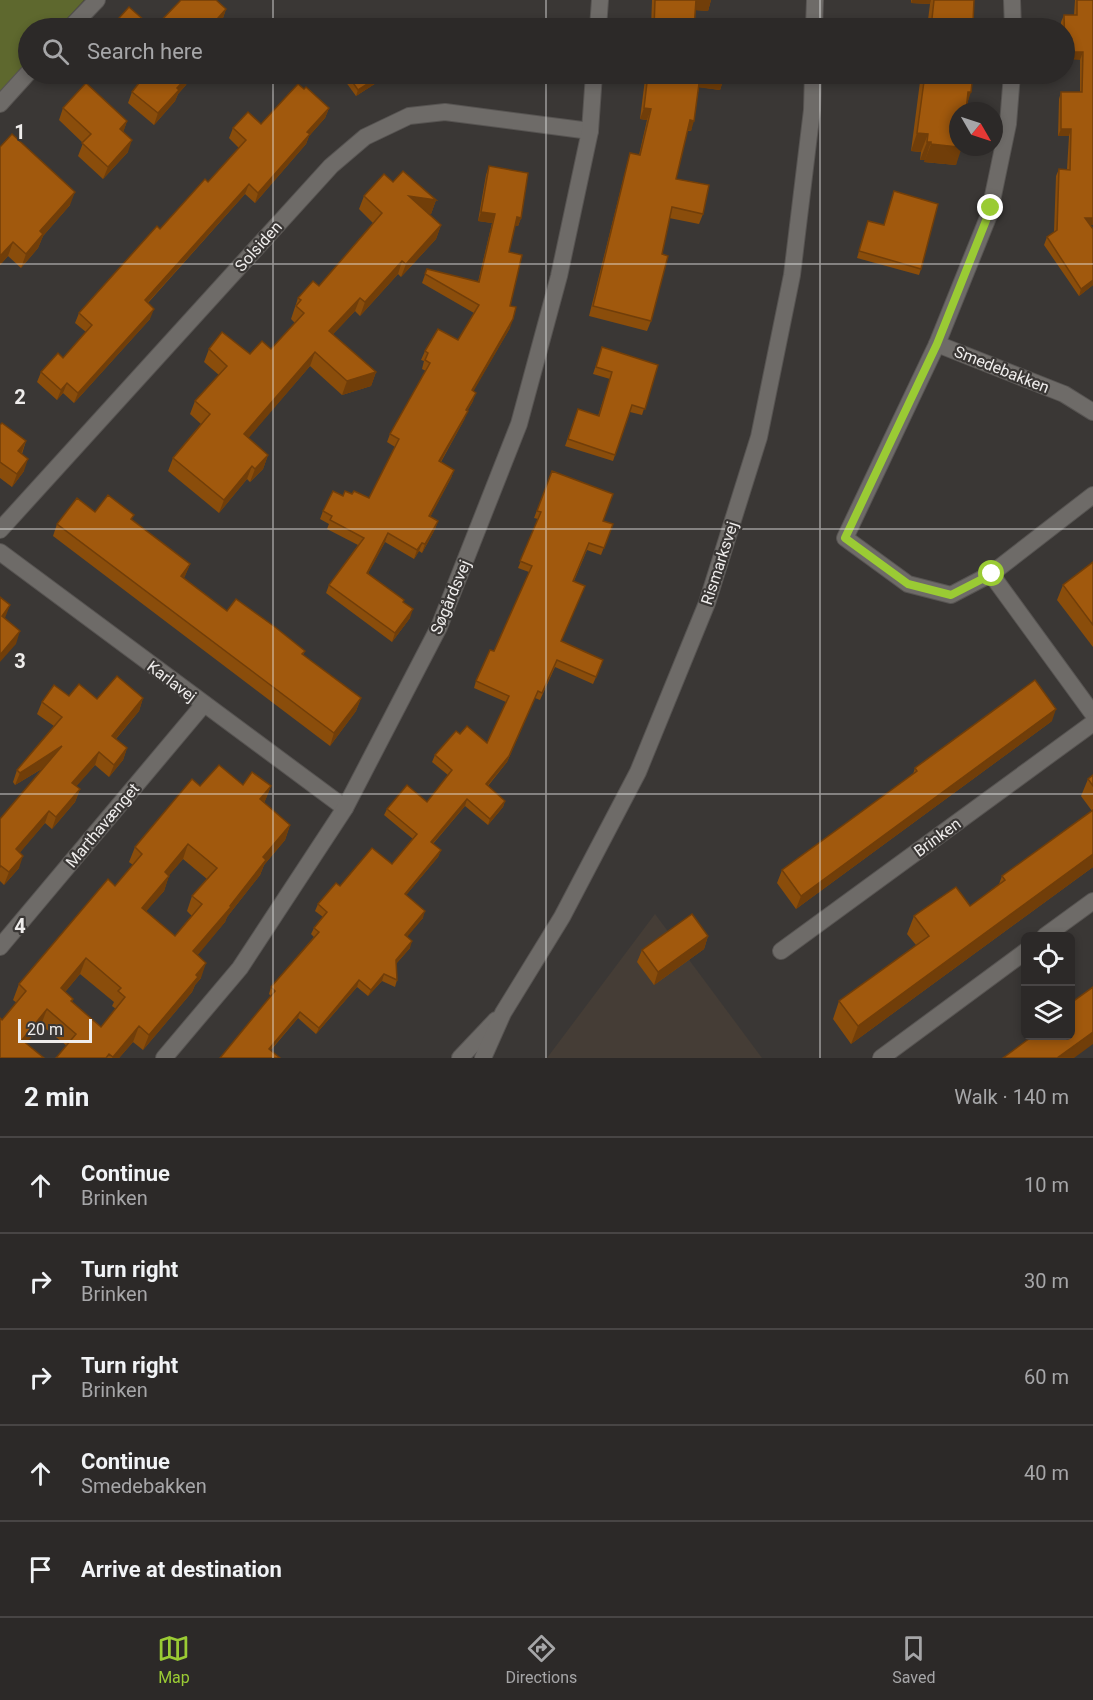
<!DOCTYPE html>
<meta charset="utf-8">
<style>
body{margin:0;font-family:Roboto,sans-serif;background:#343130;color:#f1f3f6}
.controls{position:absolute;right:18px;bottom:18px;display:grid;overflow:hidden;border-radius:9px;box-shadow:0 3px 9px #0003}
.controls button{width:54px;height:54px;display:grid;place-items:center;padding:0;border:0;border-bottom:2px solid #484545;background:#2c2928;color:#f1f3f6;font:30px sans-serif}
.compass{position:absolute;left:949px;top:102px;width:54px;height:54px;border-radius:50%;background:#2c2928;box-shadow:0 3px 9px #0003;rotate:129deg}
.scale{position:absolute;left:18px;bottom:15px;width:74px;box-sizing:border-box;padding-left:6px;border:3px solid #efedec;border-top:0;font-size:16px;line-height:21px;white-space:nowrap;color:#efedec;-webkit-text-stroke:4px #3a3735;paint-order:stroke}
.stop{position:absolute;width:18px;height:18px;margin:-14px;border:4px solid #9acb34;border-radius:50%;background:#fff}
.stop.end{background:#9acb34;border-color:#fff;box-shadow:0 2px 6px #0008}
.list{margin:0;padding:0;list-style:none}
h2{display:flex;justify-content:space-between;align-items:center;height:78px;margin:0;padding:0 24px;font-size:26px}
h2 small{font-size:20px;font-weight:400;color:#a6a6a8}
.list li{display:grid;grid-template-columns:39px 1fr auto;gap:18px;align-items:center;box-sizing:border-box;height:96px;padding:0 24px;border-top:2px solid #484545}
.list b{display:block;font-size:22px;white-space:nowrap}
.list p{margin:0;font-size:20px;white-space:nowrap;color:#a6a6a8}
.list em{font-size:20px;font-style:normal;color:#a6a6a8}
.icon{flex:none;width:33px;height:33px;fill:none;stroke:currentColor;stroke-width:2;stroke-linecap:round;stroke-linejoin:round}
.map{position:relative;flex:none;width:1093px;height:1058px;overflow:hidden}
.search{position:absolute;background:#2c2928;box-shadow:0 3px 9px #0003;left:18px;right:18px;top:18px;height:66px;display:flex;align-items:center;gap:15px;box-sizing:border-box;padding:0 21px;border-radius:33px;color:#a6a6a8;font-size:22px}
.sheet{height:558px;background:#2c2928}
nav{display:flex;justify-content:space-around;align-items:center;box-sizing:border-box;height:84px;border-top:2px solid #484545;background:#2c2928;font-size:16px;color:#a6a6a8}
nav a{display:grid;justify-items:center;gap:3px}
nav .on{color:#9acb34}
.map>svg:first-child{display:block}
</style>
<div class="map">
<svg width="1093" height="1058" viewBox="0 0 1093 1058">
<rect width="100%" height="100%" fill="#3a3735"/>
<polygon fill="#453d36" points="655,914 762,1058 547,1058"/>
<polygon fill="#5e682e" points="0,0 84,0 58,28 28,28 28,62 0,93"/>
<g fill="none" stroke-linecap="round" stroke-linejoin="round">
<defs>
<g id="minor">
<polyline points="70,28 97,0"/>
<polyline points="598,28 600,0"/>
<polyline points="0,104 28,73"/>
<polyline points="937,344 845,538 908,584 951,595 991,574 1093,495"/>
<polyline points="0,530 331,166 365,137 409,116 445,112 590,131"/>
<polyline points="0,552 345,808"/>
<polyline points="991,574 1093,714"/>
<polyline points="1045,936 1093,901"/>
<polyline points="0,947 204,704"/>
<polyline points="781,951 1093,723"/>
<polyline points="164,1058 240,968 345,808 439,627 519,424 559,276 590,131 594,74"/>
<polyline points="881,1058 1026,951"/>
</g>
<g id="tertiary">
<polyline points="1012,0 1013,28"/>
<polyline points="1012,74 1008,124 989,215 937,344 1064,394 1093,412"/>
</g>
<g id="secondary">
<polyline points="814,28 815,0"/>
<polyline points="460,1058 496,1020"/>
<polyline points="483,1058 503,1013 562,917 638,772 707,603 759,437 792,275 812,110 813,74"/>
</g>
</defs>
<use href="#minor" stroke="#575452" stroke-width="18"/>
<use href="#tertiary" stroke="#575452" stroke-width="18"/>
<use href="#secondary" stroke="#575452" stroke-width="18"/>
<use href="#minor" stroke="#6e6b68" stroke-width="16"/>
<use href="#tertiary" stroke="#6e6b68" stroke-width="16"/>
<use href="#secondary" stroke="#6e6b68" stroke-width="16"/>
</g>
<g fill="#8a4d0b" fill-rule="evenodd">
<polygon points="652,0 711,0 708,11 695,10 694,28 651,28"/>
<polygon points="911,0 974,0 973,22 977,28 927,28 930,4 911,3"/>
<polygon points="1075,0 1093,0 1093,225 1090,225 1093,285 1079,296 1044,245 1047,237 1054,232 1056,176 1059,169 1067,169 1069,136 1058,136 1059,99 1061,92 1080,92 1080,60 1065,28 1061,28 1061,22 1064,15 1074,15"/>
<polygon points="226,9 222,21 215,28 154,28"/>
<polygon points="134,74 190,74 186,85 178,94 175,101 154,125 128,103 132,92 141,80"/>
<polygon points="340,74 390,74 356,96"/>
<polygon points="521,74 541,74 540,76"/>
<polygon points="647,74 725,74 720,90 699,87 691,131 687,131 676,179 703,214 699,224 669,218 662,254 651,321 647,331 589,316 627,164 630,153 639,155 647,120 640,119 645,79"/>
<polygon points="921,74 973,74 956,165 924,162 925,160 920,160 921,152 911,151"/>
<polygon points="304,89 329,108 325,118 309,136 306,144 255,203 245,194 148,303 150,319 74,403 63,393 57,400 37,382 41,372 63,358 86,332 75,323 79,313 208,182 239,148 229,138 233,128 261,124"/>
<polygon points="63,108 127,121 123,132 128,152 103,179 78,156 83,143 59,120"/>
<polygon points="0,147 70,205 43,236 38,248 21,268 8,256 0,265"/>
<polygon points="489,166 521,218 518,226 515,226 509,252 510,328 473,391 473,401 467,411 464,420 441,462 454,470 451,478 430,517 438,521 435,529 422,553 419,551 414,559 385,542 368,573 403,602 410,618 392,642 326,593 329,585 358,545 327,529 329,524 320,519 323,511 343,496 352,494 369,498 395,447 387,442 390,434 426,371 422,369 424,361 421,360 425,351 458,340 474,313 422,283 427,269 478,282 492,223 478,221 486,175"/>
<polygon points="393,182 436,200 431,214 427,213 441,225 436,239 401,277 398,274 360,316 355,311 333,334 376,372 371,386 342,395 310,366 248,438 268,455 263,469 250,482 247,479 219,513 168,471 173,458 201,424 190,414 195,401 219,375 204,362 209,349 250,354 271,349 295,323 291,319 298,298 319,286 373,223 359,209 364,196"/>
<polygon points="894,191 921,269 919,275 857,258 868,221 884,225"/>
<polygon points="602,347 658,365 642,415 630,412 613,461 565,446 578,409 598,416 610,379 593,374"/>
<polygon points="0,425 26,441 22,454 24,471 12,487 0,478"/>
<polygon points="552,471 603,521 613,524 601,555 587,550 574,581 585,586 561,641 601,666 593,684 555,667 540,700 535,698 507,762 488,786 505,801 503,807 488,825 465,806 433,844 441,850 438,857 406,895 423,918 407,936 410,948 396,964 397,980 395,987 382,981 368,996 357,987 316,1034 298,1018 271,1050 220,1058 271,996 269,994 271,987 314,937 311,934 314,928 323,917 315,911 318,904 340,886 392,864 413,839 384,815 387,809 427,802 448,775 432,762 435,755 460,734 487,743 506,702 474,688 476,681 494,651 529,572 518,568 538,519 534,518"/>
<polygon points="95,512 132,520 190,564 184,578 227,611 305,651 303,655 361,698 356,711 330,746 53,536 57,524"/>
<polygon points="1093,562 1093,647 1057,600 1063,585"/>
<polygon points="69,696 97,699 143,698 139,711 116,739 127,748 123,760 109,777 95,765 76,786 80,789 75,802 52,829 45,823 20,852 19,868 4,885 0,881 0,819 45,767 15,785 13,782 17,770 54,726 37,714 42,702"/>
<polygon points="1052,721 796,909 777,883 782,870 913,774 915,768"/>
<polygon points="1093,775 1093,867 851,1044 833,1019 839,1001 916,945 907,934 914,916 970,906 999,884 1002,876 1092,811 1081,796 1088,779"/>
<path d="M243,785L271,786L264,803L290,825L285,840L264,865L260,875L227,917L225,922L197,955L201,978L195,985L192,992L143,1050L133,1042L119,1058H56L67,1046L41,1025L26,1043L0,1058L2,1020L17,1003L13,1000L19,984L115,886L133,865L129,862L135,847L200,786ZM183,859L207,879L192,896L187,911L192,916L175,936L146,911L164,891L169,875ZM80,974L114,1002L112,1006L116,1009L101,1027L72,1002L73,999L65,992Z"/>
<polygon points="708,936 704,949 654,985 637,962 642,950"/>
</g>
<g fill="#713e09">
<polygon points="696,0 711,0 708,11 693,10"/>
<polygon points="912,0 931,0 930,4 911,3"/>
<polygon points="226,9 222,21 215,28 210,28"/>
<polygon points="1065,52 1083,52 1080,60 1065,59"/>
<polygon points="190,74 186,85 178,94 175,101 154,125 158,113 177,88"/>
<polygon points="383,74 390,74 356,96 358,90"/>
<polygon points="400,74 405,74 398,78"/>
<polygon points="700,76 724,79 720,90 696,87"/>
<polygon points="968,92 971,92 965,110"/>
<polygon points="329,108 325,118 309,136 306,144 255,203 258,193 307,132"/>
<polygon points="644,108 651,109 647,120 640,119"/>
<polygon points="690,120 694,121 691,131 686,130"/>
<polygon points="127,121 123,133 120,129"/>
<polygon points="1061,129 1071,129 1069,136 1058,136"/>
<polygon points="917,133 928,134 921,152 911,151"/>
<polygon points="132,140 128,152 103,179 108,167"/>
<polygon points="927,142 931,142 925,160 920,160"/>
<polygon points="931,144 962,147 956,165 924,162"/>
<polygon points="249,184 245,194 141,310 145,300"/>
<polygon points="75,192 70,205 43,236 38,248 21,268 26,254 40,231"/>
<polygon points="409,196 436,200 431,214 404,210"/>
<polygon points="481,212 495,214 492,223 478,221"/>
<polygon points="517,217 521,218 518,226 514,226"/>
<polygon points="1085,218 1093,218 1093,225 1082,225"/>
<polygon points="441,225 436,239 401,277 406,264"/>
<polygon points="13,242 8,256 0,265 0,256"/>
<polygon points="402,261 398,274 360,316 365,302"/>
<polygon points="1093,280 1093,285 1079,296 1081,289"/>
<polygon points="360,298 355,311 324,344 329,331"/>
<polygon points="154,309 150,319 74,403 78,393"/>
<polygon points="513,319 510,328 469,399 472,390"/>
<polygon points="315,352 310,366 240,448 244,434"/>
<polygon points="376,372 371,386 342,395 347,381"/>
<polygon points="67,383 63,393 57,400 61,390"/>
<polygon points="476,393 473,401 463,419 466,410"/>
<polygon points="468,411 464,420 436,470 439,461"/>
<polygon points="26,441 21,454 18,451"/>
<polygon points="268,455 263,469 250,482 255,469"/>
<polygon points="28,459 24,471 12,487 17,474"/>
<polygon points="252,466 247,479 219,513 224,500"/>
<polygon points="454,470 451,478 426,525 429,516"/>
<polygon points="438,521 435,529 422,553 425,544"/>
<polygon points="388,533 385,542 364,581 367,573"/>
<polygon points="422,543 419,551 414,559 417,550"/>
<polygon points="190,564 185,576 176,589 181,576"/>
<polygon points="10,605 5,618 0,625 2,616"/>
<polygon points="413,609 410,618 392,642 395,633"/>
<polygon points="20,631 16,644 0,662 0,655"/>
<polygon points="538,691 507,762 483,791 486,784"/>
<polygon points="143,698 139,711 108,748 112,736"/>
<polygon points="361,698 356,711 330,746 334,733"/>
<polygon points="1056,709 1052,721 796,909 801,896"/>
<polygon points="62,746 58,759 15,785 20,773"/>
<polygon points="127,748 123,760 109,777 114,765"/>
<polygon points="99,752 95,765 68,796 72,783"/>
<polygon points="271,786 265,801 254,815 260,799"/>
<polygon points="80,789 75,802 52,829 56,817"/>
<polygon points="467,799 465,806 428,849 431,842"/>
<polygon points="505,801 503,807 488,825 490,819"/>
<polygon points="49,811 45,823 12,862 16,849"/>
<polygon points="290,825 285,840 264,865 260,875 227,917 225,922 188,967 193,951 263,857"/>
<polygon points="188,844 183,859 159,887 165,872"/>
<polygon points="441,850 438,857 402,900 405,894"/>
<polygon points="1093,854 1093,867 851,1044 858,1026"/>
<polygon points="23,856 19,868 4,885 9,872"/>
<polygon points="169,876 164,891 136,923 142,908"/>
<polygon points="425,911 423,918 403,942 405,935"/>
<polygon points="708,936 704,949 654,985 658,972"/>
<polygon points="412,941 410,948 393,967 396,960"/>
<polygon points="86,958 80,974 55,1004 61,988"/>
<polygon points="206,963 201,978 195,985 192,992 143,1050 149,1035"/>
<polygon points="384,974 382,981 368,996 371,990"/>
<polygon points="359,980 357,987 316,1034 319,1028"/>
<polygon points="47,1009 41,1025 17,1055 22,1040"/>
<polygon points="300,1012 298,1018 266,1055 269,1049"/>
<polygon points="139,1026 133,1042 119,1058 112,1058"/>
<polygon points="1093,1032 1093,1044 1074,1058 1057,1058"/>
</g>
<g fill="#a1590d" stroke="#713e09" stroke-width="1.5" fill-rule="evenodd">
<polygon points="181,0 216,0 226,9 210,27 206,23 201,28 154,28"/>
<polygon points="655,0 696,0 694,28 654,28"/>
<polygon points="934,0 974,0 973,22 978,22 977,28 931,28"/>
<polygon points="1077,0 1093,0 1093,218 1085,218 1093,229 1093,280 1081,289 1047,237 1057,230 1059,169 1070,170 1071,129 1061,129 1061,92 1082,92 1083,52 1065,52 1064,15 1077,15"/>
<polygon points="129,7 153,28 110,28"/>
<polygon points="503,23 536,28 503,28"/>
<polygon points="146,74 190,74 177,88 179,90 158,113 132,92"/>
<polygon points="347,74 383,74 358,90"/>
<polygon points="648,74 725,74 724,79 700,76 694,121 690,120 676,179 709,185 703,214 672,207 662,254 668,256 651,321 593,306 630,153 640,155 651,109 644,108"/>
<polygon points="925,74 973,74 971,92 968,92 966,111 958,111 958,147 931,144 931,142 927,142 928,134 917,133"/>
<polygon points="86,83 127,121 120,129 132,140 108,167 82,143 91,134 63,108"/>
<polygon points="298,84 304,89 306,87 329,108 307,132 310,134 258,193 249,184 145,300 154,309 78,393 67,383 61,390 41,372 58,353 63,358 92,325 79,313 157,226 160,229 205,179 208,182 246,140 233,128 248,112 261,124"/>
<polygon points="12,134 75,192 40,231 43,234 26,254 13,242 0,256 0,147"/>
<polygon points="489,166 528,173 521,218 517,217 509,252 522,255 510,306 516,307 513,319 472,390 476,393 466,410 468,411 439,461 454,470 429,516 438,521 425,544 422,543 417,550 388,533 367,573 404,600 403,602 413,609 395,633 329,585 364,538 330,520 332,516 323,511 333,491 343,496 345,491 352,494 354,491 369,498 399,439 390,434 430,363 425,360 428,353 425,351 438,329 458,340 479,305 425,274 427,269 479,282 495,214 481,212"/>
<polygon points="403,171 436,200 409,196 441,225 406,264 402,261 365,302 360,298 329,331 376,372 347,381 315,352 244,434 268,455 255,469 252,466 224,500 173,458 210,414 195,401 227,366 209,349 222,332 250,354 262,341 271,349 304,313 296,306 301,300 298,298 313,281 319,286 382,213 364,196 384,174 393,182"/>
<polygon points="894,191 938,204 921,269 859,251 868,221 884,225"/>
<polygon points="602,347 658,365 645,409 632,405 615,455 568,439 578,409 599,416 612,372 596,367"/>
<polygon points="2,423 26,441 18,451 28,459 17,474 0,462 0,425"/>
<polygon points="552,471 613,494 603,521 613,524 604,548 589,543 573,581 585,586 561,641 603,660 596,677 557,660 542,693 538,691 509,756 486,784 505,801 490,819 467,799 431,842 441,850 405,894 425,911 405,935 412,941 396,960 397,980 384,974 371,990 359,980 319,1028 300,1012 269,1049 280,1058 220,1058 275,991 271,987 319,932 314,928 327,912 318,904 336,883 340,886 372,848 392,864 417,834 387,809 407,785 427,802 452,770 435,755 456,731 460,734 467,726 487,743 509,696 476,681 490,650 494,651 532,566 520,561 541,512 537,511"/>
<polygon points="108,495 134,515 131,519 190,564 181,576 227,611 236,599 275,627 305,651 302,654 361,698 334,733 57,524 77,498 95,512"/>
<polygon points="1093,562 1093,625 1063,585"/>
<polygon points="0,597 10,605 2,616 20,631 0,655"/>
<polygon points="117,676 143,698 112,736 127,748 114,765 99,752 72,783 80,789 56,817 49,811 16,849 23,856 9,872 1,866 0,867 0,819 62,746 20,773 17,770 62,717 42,702 54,685 69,696 79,684 97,699"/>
<polygon points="1035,680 1056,709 801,896 782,870 917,771 915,768"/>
<path d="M219,765L243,785L252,772L271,786L260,799L290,825L263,857L266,860L230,906L231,907L193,951L206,963L196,975L198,977L149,1035L139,1026L113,1057L109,1054L106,1058H56L76,1034L47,1009L22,1040L44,1058H0V1018L2,1020L26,991L19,984L108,879L115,886L142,854L135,847L192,779L200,786ZM188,844L217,868L192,896L202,904L175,936L142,908L169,876L165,872ZM86,958L121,988L118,991L125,997L101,1027L71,1001L73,999L61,988Z"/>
<polygon points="1093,775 1093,786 1088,779"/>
<polygon points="1093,810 1093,854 858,1026 839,1001 929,936 914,916 956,887 970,906 1005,880 1002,876"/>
<polygon points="692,914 708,936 658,972 642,950"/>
<polygon points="1093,987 1093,1032 1057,1058 1003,1058 1034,1035 1071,1035 1071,1003"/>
</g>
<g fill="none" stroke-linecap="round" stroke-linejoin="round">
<polyline stroke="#9acb34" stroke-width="8" points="991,208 937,344 845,538 908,584 951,595 992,574"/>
</g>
<path fill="none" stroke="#efedec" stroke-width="1.5" stroke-opacity="0.55" d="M273,0V28M546,0V28M820,0V28M273,74V1058M546,74V1058M820,74V1058M0,264H1093M0,529H1093M0,794H1093"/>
<g text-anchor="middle" stroke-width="4.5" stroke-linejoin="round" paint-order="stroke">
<g font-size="16" fill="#efedec" stroke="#3a3735">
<text transform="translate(258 246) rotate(-48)" y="6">Solsiden</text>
<text transform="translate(1002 369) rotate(22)" y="6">Smedebakken</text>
<text transform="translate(719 563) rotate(-72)" y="6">Rismarksvej</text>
<text transform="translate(450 597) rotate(-67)" y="6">Søgårdsvej</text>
<text transform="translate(172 681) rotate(37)" y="6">Karlavej</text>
<text transform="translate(102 825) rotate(-50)" y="6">Marthavænget</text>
<text transform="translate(937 837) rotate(-36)" y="6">Brinken</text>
</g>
</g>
<g font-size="20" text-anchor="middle" font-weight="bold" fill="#efedec" stroke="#3a3735" stroke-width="4.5" stroke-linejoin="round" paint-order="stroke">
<text x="20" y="139">1</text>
<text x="20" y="404">2</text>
<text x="20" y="668">3</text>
<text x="20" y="933">4</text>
</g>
</svg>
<div class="controls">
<button><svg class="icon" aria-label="locate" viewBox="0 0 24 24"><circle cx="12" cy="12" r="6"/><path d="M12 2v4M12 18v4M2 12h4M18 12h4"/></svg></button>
<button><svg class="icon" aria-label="layers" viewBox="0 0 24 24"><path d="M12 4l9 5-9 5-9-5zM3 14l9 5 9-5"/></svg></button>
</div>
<svg class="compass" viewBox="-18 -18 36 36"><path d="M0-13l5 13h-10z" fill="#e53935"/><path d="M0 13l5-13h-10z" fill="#a6a6a8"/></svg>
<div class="scale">20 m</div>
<div class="stop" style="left:992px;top:574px"></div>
<div class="stop end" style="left:991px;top:208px"></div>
<div class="search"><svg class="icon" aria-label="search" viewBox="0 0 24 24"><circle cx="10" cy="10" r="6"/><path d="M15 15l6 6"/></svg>Search here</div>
</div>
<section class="sheet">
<h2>2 min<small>Walk · 140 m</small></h2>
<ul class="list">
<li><svg class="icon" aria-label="ahead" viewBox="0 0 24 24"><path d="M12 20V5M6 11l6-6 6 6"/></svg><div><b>Continue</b><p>Brinken</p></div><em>10 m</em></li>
<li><svg class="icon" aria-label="right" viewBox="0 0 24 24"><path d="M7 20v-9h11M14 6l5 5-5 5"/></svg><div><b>Turn right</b><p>Brinken</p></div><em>30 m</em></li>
<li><svg class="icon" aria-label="right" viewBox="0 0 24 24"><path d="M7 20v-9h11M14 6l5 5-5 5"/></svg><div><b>Turn right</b><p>Brinken</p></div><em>60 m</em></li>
<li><svg class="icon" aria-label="ahead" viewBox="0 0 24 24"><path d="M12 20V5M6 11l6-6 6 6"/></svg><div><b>Continue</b><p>Smedebakken</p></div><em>40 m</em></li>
<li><svg class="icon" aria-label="arrive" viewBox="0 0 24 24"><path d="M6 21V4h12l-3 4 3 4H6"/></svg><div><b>Arrive at destination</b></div></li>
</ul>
</section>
<nav>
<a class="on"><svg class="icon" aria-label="map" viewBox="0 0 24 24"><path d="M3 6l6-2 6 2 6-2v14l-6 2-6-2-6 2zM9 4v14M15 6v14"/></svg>Map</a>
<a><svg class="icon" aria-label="directions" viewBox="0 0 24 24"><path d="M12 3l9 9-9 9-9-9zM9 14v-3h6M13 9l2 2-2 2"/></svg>Directions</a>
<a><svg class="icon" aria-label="saved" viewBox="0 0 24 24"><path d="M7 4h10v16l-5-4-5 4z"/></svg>Saved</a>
</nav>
